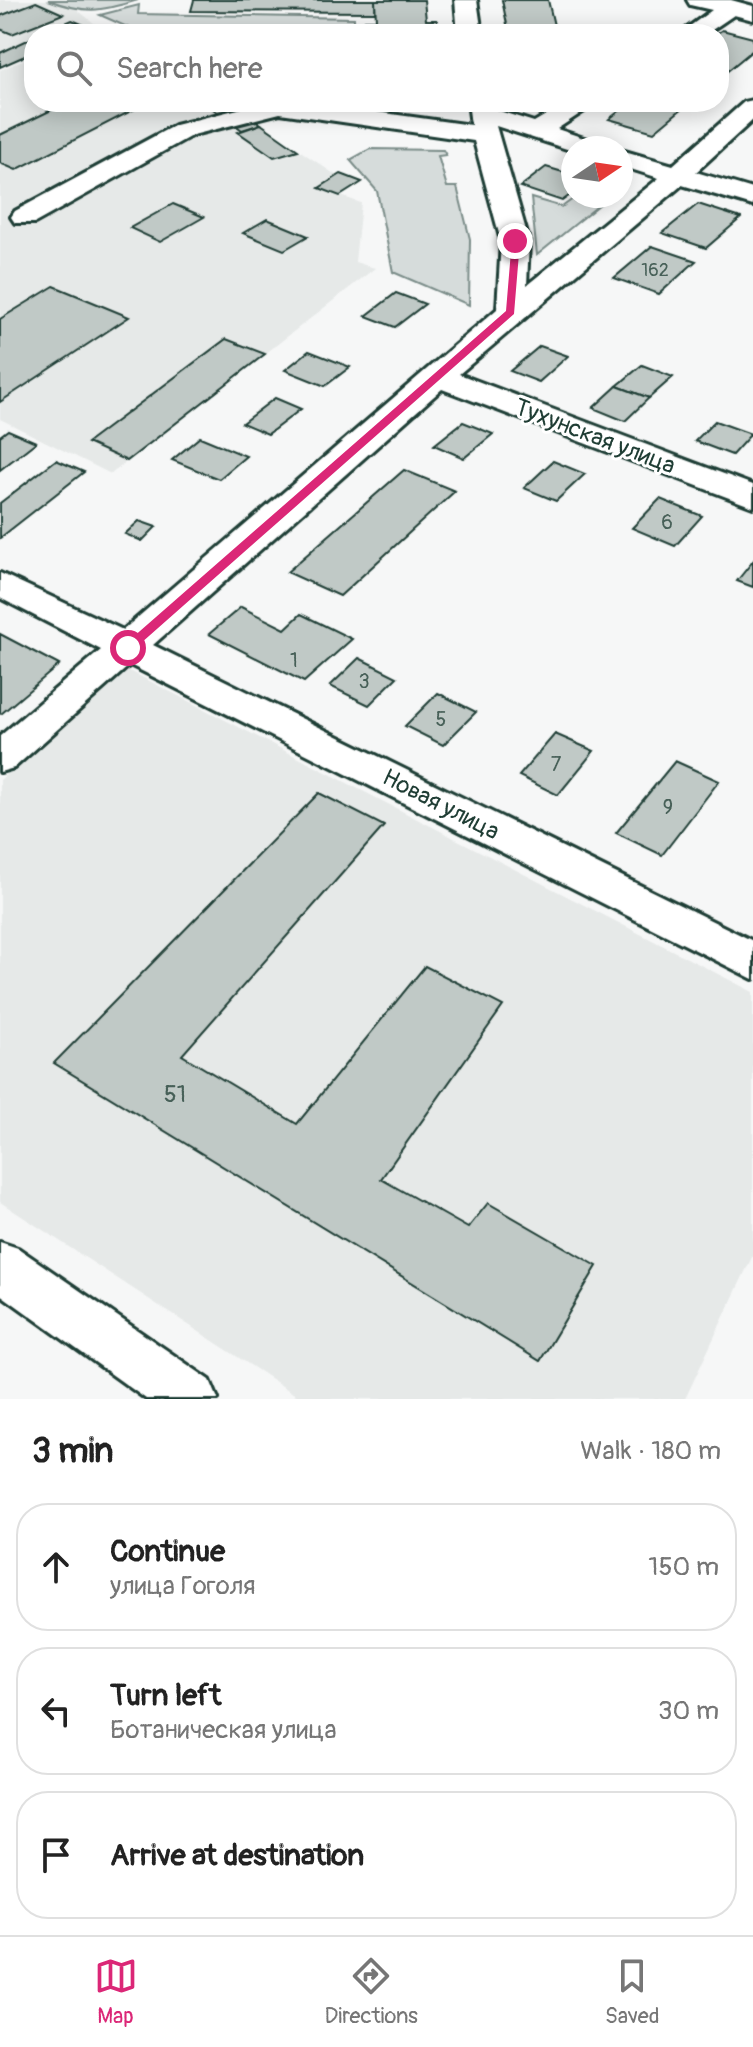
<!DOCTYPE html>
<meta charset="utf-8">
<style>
body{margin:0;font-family:Pangolin,sans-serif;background:#f6f6f6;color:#222}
.compass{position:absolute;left:561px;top:136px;width:72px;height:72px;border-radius:50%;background:#fff;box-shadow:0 4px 20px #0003;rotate:77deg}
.stop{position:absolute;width:24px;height:24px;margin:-18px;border:6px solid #db2777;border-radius:50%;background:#fff}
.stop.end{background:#db2777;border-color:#fff;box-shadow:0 2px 8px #0008}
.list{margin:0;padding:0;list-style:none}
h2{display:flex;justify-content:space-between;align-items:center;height:104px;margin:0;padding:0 32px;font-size:34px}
h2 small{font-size:26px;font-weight:400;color:#767676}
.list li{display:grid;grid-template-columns:52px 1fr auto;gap:24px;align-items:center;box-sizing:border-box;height:128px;margin:0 16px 16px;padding:0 16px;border:2px solid #e0e0e0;border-radius:32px}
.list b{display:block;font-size:30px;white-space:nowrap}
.list p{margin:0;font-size:26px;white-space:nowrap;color:#767676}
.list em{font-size:26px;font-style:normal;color:#767676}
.icon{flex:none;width:44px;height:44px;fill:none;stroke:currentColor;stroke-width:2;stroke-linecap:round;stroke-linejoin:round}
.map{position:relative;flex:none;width:753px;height:1399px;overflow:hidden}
.search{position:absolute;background:#fff;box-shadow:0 4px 20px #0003;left:24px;right:24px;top:24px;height:88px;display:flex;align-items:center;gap:20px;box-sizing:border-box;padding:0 28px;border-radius:32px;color:#767676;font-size:30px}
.sheet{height:536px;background:#fff}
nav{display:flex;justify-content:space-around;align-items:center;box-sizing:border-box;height:112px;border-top:2px solid #e0e0e0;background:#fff;font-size:22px;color:#767676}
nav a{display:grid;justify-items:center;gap:4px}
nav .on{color:#db2777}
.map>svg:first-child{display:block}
</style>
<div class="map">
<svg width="753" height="1399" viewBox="0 0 753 1399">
<rect width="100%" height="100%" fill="#f6f7f7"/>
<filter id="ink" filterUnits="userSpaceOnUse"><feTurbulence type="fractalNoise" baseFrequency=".0125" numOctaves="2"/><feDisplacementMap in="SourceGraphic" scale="16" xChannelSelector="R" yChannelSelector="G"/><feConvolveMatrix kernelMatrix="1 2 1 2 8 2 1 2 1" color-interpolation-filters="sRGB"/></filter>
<g filter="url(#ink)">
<g fill="#e6e9e8">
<polygon points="0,0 65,0 95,24 73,34 34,34 34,51 0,66"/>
<polygon points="34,55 34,102 229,102 337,176 341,174 362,182 341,196 361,203 355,262 375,268 111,474 0,419 0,70"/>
<polygon points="126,669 753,992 753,1255 685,1399 302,1399 0,1202 0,780"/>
</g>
<g fill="#d6dcdb" stroke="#7a8c88" stroke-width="2">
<path d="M48,0H138C98,12 87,14 48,0Z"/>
<polygon points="139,5 138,14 354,18 354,34 143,34 100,15"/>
<polygon points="370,149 443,150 446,155 438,156 447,187 457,187 470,239 469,305 393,272 377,191 350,160"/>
<polygon points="577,196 610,196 537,255 531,198 562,207"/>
</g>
<g fill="#c0c9c6" stroke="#1f3d34" stroke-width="2">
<polygon points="194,0 376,0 375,12 191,11"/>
<polygon points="375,0 424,0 426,20 437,20 438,34 366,34 365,20 376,20"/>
<polygon points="502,0 548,0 556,34 509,34"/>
<polygon points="36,2 63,14 12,34 0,29 0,16"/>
<polygon points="72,20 89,27 73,34 41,34"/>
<polygon points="722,30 753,38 753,50 719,78 716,34"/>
<polygon points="34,37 34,52 0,67 0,53"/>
<polygon points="68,102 125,102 139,107 16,170 0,163 0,135"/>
<polygon points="229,102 261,124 242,130 209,106"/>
<polygon points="631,102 690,102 654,132 609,119"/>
<polygon points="261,124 298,150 274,157 238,132"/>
<polygon points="546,167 573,175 573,193 562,201 520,187"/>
<polygon points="341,174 362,182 340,196 319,188"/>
<polygon points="173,204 204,217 160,242 130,228"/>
<polygon points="698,204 741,218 706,248 662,233"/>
<polygon points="267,219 308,236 284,250 243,233"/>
<polygon points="652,246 696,261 659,294 614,278"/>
<polygon points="54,286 129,317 0,402 0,319"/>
<polygon points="396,293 425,304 395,327 366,316"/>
<polygon points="226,339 265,354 127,461 87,443"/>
<polygon points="540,346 568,356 539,382 510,371"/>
<polygon points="309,351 350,367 325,386 285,370"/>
<polygon points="642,365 673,377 649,398 617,386"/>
<polygon points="617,386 649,398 625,421 593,408"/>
<polygon points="275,398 301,409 268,434 242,423"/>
<polygon points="715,421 751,434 732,455 695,441"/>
<polygon points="463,422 493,434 464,458 434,445"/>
<polygon points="8,430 36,442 0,470 0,436"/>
<polygon points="200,437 246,456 219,479 172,460"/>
<polygon points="56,460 84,472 0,538 0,503"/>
<polygon points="553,461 585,474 556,501 524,488"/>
<polygon points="404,470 455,491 340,596 287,572"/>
<polygon points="660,499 702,516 675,546 632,528"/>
<polygon points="139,521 156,527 142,541 125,534"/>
<polygon points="753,561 753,587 737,581"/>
<polygon points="241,607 285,629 301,614 352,639 304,682 209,634"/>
<polygon points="0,634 59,665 1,714 0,713"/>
<polygon points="359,658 397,677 369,705 330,686"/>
<polygon points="438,693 476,712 443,745 405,726"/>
<polygon points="555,734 594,751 558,795 519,776"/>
<polygon points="675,761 719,781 662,855 616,833"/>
<polygon points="319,793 384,826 182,1055 297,1124 425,966 503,1006 381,1179 468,1228 488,1203 597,1266 540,1361 54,1063"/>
</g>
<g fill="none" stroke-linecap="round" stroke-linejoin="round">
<defs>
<g id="minor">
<polygon points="455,0 477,0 482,34 458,34"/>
<polygon points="687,0 731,0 753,6 753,20 734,15 706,34 679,34 712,10 690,5"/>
<polygon points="753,100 753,120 696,172 753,189 753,206 682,185 459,374 753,485 753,507 442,389 153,645 753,941 753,979 130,665 14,768 0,772 0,736 101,650 0,598 0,573 123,630 497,309 501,241 474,141 280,113 193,135 35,223 15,223 11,217 15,211 175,125 266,102 304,102 471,125 468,102 492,102 493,109 534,122 568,102 598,102 557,129 599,143 603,148 573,148 573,151 496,126 529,241 527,285 659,178 621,166 621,150 673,165 744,102"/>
<polygon points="0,1242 18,1248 210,1380 218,1399 146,1399 0,1294"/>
</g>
</defs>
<use href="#minor" stroke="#1f3d34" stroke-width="6"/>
<use href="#minor" fill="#fff" fill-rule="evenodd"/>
</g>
</g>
<polygon fill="#db2777" points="512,239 520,241 514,314 132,651 124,651 124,645 506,311"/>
<g text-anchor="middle" stroke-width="6" stroke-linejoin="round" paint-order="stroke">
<g font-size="18" fill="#476058">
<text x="655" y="276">162</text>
</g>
<g font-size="20" fill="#476058">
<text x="667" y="529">6</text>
<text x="294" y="667">1</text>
<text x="364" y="688">3</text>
<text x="441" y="726">5</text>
<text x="556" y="771">7</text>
<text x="668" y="814">9</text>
</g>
<g font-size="24" fill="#1f3d34" stroke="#fff">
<text transform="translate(595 436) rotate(21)" y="8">Тухунская улица</text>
<text transform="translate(441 804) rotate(27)" y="8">Новая улица</text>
</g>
<g font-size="24" fill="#476058">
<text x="175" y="1102">51</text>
</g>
</g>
</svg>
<svg class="compass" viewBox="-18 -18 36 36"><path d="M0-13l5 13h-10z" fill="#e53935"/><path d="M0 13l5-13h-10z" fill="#767676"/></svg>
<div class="stop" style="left:128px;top:648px"></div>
<div class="stop end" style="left:515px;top:241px"></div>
<div class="search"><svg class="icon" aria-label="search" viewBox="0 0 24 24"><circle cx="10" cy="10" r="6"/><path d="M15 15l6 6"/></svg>Search here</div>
</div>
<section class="sheet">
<h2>3 min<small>Walk · 180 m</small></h2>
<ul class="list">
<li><svg class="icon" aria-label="ahead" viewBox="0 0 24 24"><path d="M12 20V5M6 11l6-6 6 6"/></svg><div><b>Continue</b><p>улица Гоголя</p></div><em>150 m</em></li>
<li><svg class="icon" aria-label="left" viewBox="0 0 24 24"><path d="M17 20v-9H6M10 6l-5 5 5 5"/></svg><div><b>Turn left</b><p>Ботаническая улица</p></div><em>30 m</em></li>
<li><svg class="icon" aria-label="arrive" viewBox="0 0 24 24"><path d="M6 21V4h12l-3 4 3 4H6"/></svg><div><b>Arrive at destination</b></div></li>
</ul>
</section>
<nav>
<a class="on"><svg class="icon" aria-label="map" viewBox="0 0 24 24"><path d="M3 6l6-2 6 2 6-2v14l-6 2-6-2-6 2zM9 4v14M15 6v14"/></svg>Map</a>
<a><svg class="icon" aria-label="directions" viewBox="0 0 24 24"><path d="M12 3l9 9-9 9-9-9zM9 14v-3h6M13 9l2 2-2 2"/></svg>Directions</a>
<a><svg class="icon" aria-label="saved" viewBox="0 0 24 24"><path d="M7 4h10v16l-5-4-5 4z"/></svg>Saved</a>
</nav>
